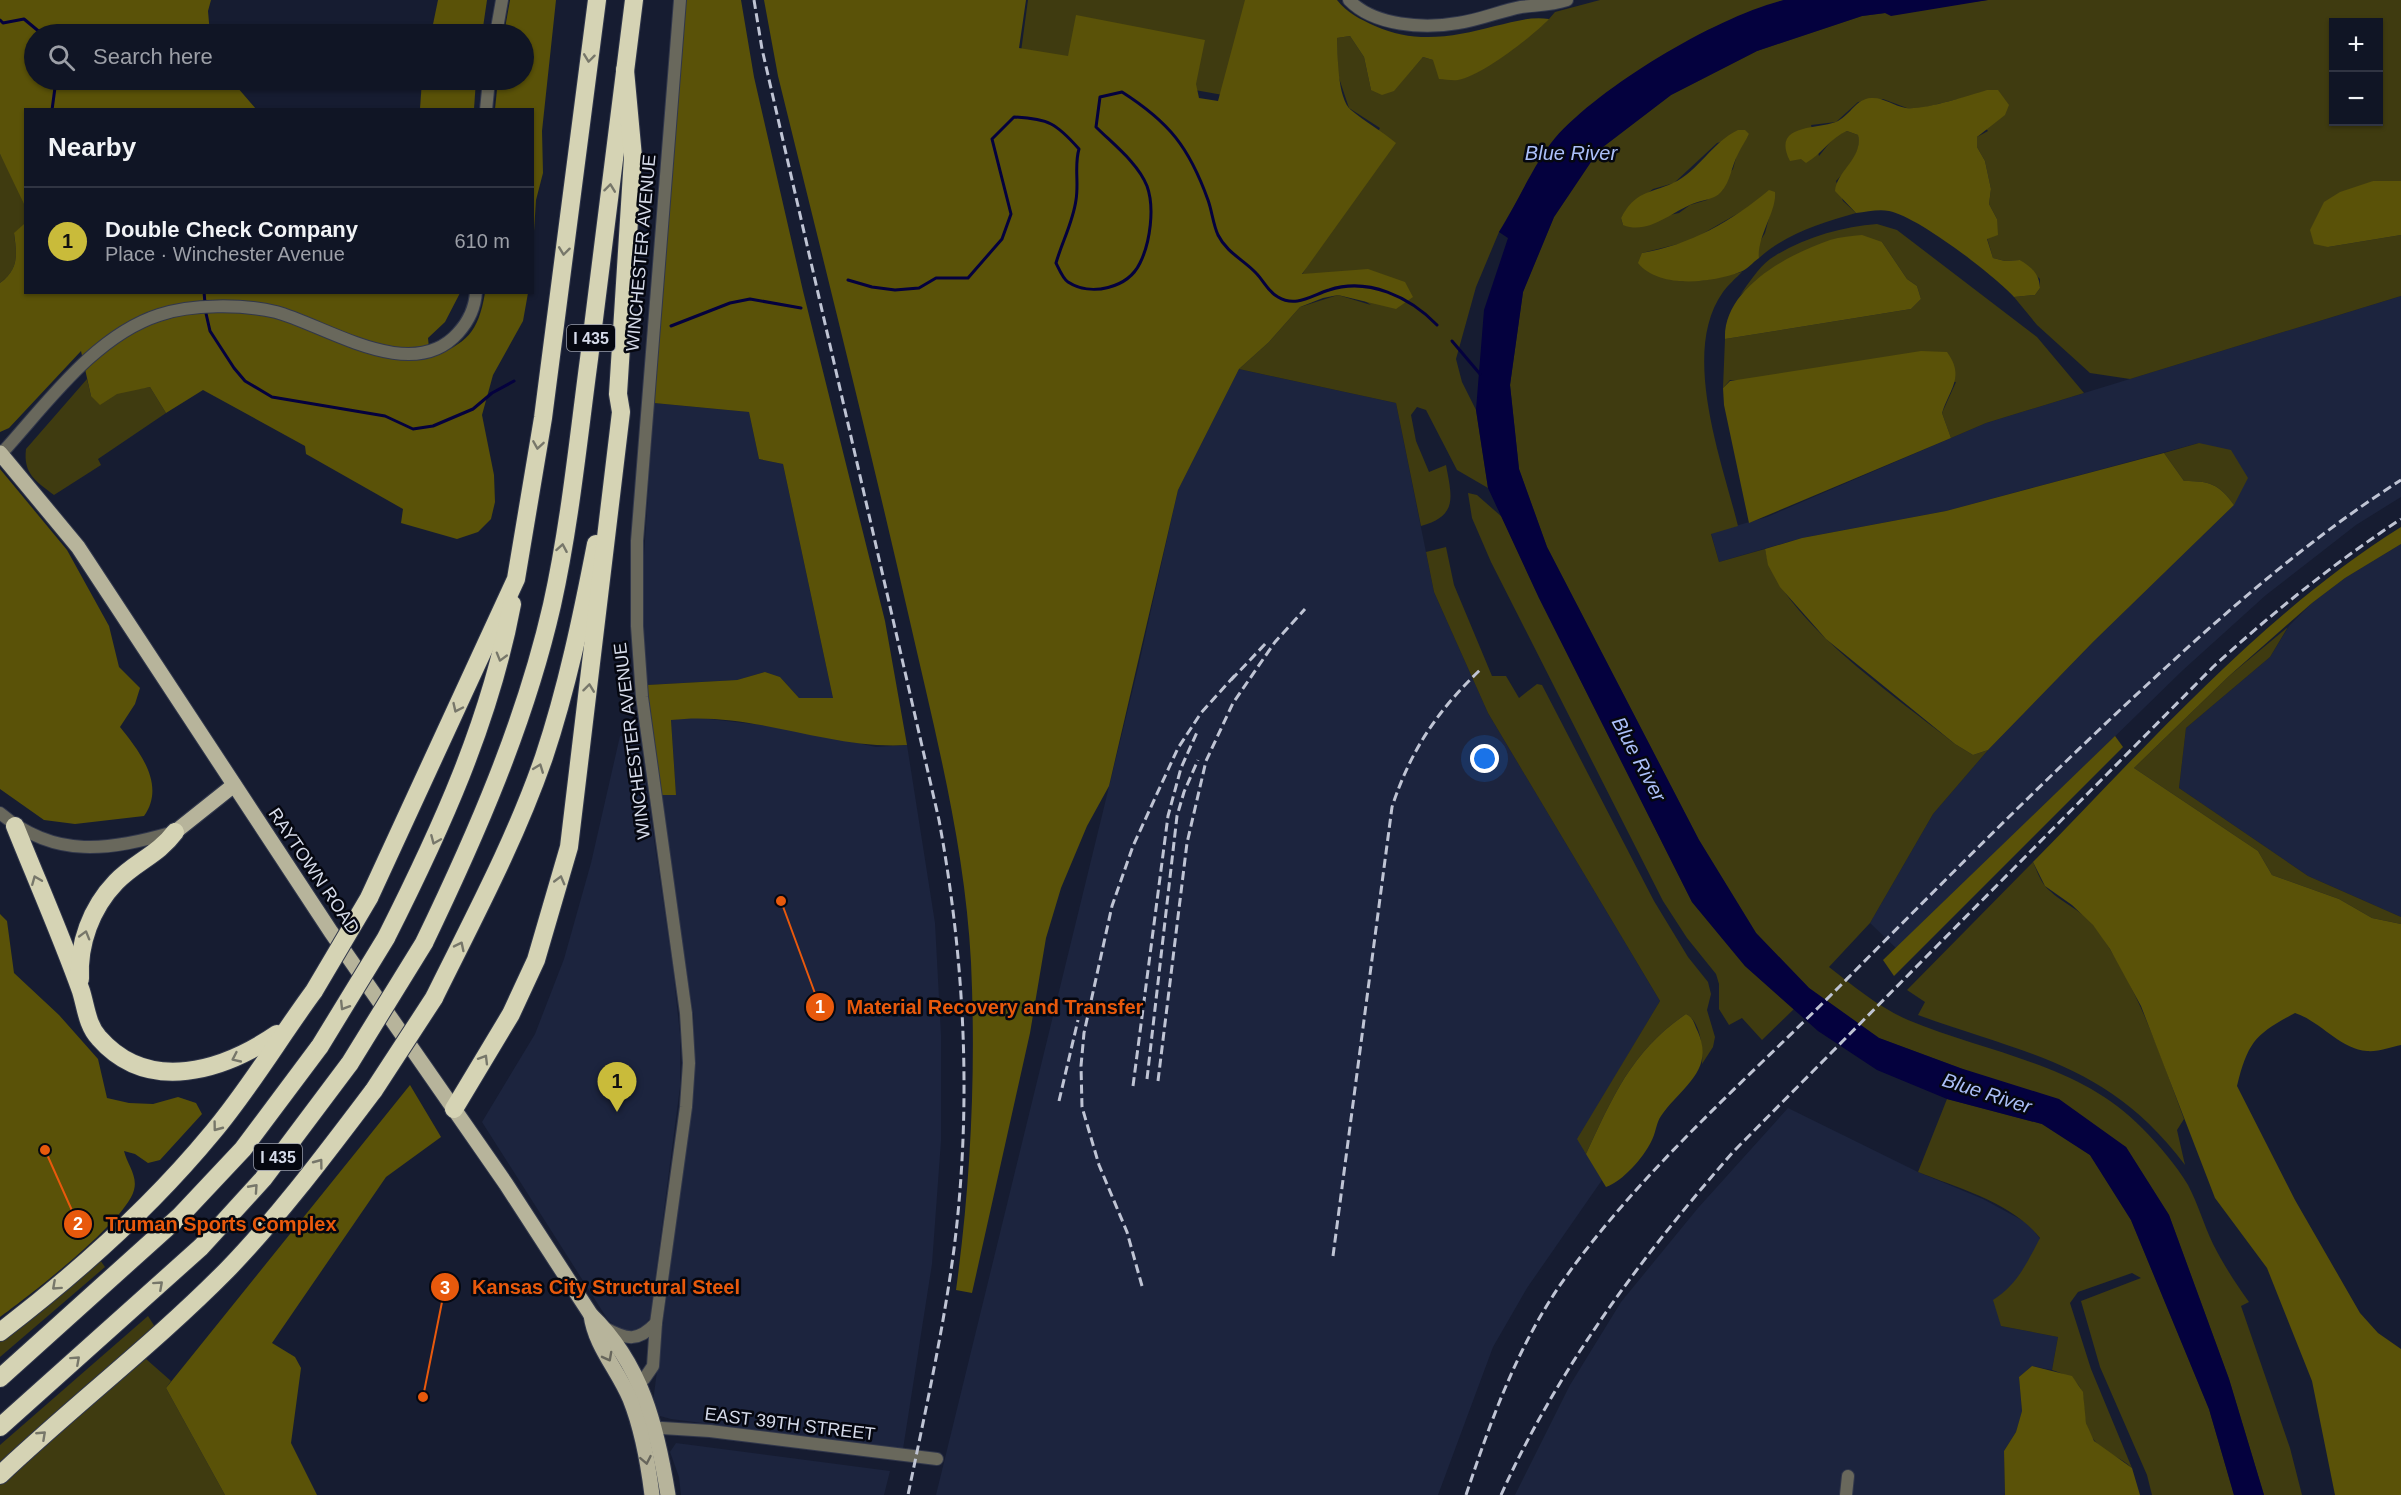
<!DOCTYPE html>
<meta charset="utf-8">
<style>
body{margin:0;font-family:Arial,sans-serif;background:#191e2d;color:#f1f3f6}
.controls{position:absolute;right:18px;top:18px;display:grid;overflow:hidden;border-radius:0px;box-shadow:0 2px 4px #0004}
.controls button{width:54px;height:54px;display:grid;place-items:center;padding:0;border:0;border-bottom:2px solid #303442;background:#101525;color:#f1f3f6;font:30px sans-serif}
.you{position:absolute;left:1485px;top:759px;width:21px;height:21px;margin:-15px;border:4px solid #fff;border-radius:50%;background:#1a73e8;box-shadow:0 0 0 9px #1a73e833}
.badge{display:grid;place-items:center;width:39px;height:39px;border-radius:50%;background:#c9bb3a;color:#111;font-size:20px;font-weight:700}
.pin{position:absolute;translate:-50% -50px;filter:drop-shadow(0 2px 3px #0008)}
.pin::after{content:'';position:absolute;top:32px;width:21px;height:18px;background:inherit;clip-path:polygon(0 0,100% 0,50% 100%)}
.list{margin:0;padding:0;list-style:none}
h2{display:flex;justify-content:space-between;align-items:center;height:78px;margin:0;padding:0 24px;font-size:26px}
h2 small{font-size:20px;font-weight:400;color:#9c9fa7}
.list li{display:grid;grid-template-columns:39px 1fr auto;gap:18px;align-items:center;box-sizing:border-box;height:108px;padding:0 24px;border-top:2px solid #303442}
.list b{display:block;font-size:22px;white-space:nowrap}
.list p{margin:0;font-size:20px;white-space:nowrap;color:#9c9fa7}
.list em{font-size:20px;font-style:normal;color:#9c9fa7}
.icon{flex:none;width:33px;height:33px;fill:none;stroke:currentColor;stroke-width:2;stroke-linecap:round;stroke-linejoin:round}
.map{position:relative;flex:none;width:2401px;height:1495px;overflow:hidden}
.search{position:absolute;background:#101525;box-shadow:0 2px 4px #0004;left:24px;top:24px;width:510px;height:66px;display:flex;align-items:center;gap:15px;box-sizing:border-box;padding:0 21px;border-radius:33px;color:#9c9fa7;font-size:22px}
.panel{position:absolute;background:#101525;box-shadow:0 2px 4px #0004;left:24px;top:108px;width:510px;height:186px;border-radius:0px}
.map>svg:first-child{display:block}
</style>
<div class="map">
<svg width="2401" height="1495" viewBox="0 0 2401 1495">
<rect width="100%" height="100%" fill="#161c31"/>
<g fill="#1c243e">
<polygon points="2401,296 2401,497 2356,525 2266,595 2183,670 1897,949 1870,923 1933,814 1988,750 2093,642 2234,505 2199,443 1946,511 1802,538 1719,562 1711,533 1767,517 1986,423"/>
<polygon points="1239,369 1396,403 1434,592 1488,713 1660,1001 1578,1139 1602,1180 1527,1288 1493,1347 1438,1495 936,1495 1138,668 1178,490"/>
<polygon points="654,403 749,412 759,459 783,464 833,698 799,698 780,677 765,672 737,680 647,685 642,633 643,570"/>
<polygon points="2401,544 2401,917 2308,876 2179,788 2186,728 2270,657 2289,626 2312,603 2345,578"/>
<polygon points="692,717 788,728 876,747 907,745 935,923 941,1035 941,1141 932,1264 903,1449 671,1419 660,1416 653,1402 693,1091 694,1018 660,795 676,795 671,720"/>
<polygon points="620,736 639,736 673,970 680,1034 680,1087 650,1318 643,1327 631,1331 619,1329 608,1320 482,1122 535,1034 564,959 591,863"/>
<polygon points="1788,1108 1918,1172 1983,1199 2029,1224 2040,1239 2023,1273 2008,1291 2001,1326 2058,1337 2052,1370 2032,1366 2019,1377 2022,1411 2016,1432 2004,1451 2005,1495 1515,1495 1570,1385 1621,1302 1698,1208"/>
<polygon points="676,1443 890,1471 884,1495 681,1495 679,1477 670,1452"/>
</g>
<g fill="#3f3b10" fill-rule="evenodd">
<polygon points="1028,0 1250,0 1223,95 1020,59"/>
<path d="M1600,0H1784L1708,30L1652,62L1587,109L1535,170L1499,232L1476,287L1456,359L1462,382L1476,410L1488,488L1457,470L1426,410L1417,407L1411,415L1416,441L1429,472L1446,465C1452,497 1458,516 1421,526L1396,403L1239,369L1269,342L1300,307L1338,295L1371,305L1320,273L1302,275L1380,128L1349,108L1338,75L1337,38L1350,36L1364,57L1371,90H1394L1423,57L1433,60L1549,19L1555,12Z"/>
<path d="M1988,0H2401V181H2373L2328,247L2401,235V296L2130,379L2090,373L2037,325L2014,297L2035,295L2040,288V279L2020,260L2005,261L1993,258L1987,238L1997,219L1989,204L1991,189L1985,161L1977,147V137L1988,131L1958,99L1922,108H1907L1883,99L1858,102L1836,122L1811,125L1819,156L1835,136L1847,131L1858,135C1862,154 1848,169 1836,181L1843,201L1856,213C1821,223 1787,233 1759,258L1758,245L1765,233L1772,207H1749L1690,241L1642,253L1701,281L1742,272C1736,278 1728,285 1723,292C1680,352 1722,461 1738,526L1711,534L1719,562L1765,549C1777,617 1902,701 1955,744L1973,755L1988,750L1933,814L1870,923L1829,967C1853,986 1880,1008 1908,1020C1987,1053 2081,1064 2142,1128C2159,1145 2176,1165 2188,1185C2198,1204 2204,1225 2213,1244C2223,1264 2236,1284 2249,1302L2241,1306L2290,1448L2302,1495H2264L2229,1379L2169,1215L2126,1147L1960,1068L1879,1038L1809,988L1756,933L1699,840L1547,547L1519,469L1510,385L1523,292L1554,217L1599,150L1671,95L1757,51L1862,16ZM2334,22H2378V122H2334ZM1749,134L1737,154L1733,169L1707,200L1690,205L1679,213L1623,225L1621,218L1626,210L1653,189L1674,183L1717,143Z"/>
<path d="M0,154L25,202V223L14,234C17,255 19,269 0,283Z"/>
<path d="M1877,224L1897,230L2037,337L2084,393L1986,423L1951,438L1942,413L1956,382L1730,380L1723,388L1725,339L1911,309L1921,299L1917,286L1907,279L1882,242L1756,280L1740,295C1749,283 1758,268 1770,259C1801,238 1841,227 1877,224Z"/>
<path d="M87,379L91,396L150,387L166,413L98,459L101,465L54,495C36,481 23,474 26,449Z"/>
<path d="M2199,443L2231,450L2248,478L2234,505C2219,484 2210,481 2184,481L2164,453Z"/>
<polygon points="1468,493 1477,495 1502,517 1539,598 1692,902 1745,966 1794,1009 1762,1040 1742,1018 1729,1025 1719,1009 1719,984 1716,974 1687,938 1663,901 1491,562 1472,518"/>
<path d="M1446,547L1454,585L1492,676H1506L1519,698L1537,684L1542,685L1654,901L1688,957L1708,982L1711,994L1707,1010L1715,1037L1713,1047L1702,1064C1703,1048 1701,1022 1686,1014C1632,1051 1613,1096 1586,1154L1577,1139L1660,1001L1488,713L1434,592L1426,552Z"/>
<polygon points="2288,627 2270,657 2186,728 2179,788 2308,876 2401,917 2401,924 2372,918 2339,899 2272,875 2258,851 2134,768 2229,676"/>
<path d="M2033,862C2036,869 2040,880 2045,886C2059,902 2081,909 2095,927C2137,984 2160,1054 2184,1119L2177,1130L2185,1165C2109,1064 2028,1055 1918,1015L1925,1002L1907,990Z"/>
<path d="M1947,1099L2042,1124L2090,1155L2131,1220L2209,1409L2234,1495H2152L2147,1475L2100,1367L2081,1301L2141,1278L2132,1273L2078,1292L2070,1303L2091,1369L2132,1468C2121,1457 2103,1453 2094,1440C2072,1408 2102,1385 2052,1370L2058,1337L2001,1326L1993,1300C2017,1285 2027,1263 2040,1238C2013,1203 1958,1188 1918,1172Z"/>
<polygon points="100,1260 105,1267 0,1357 0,1342"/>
<polygon points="148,1316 155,1327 0,1465 0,1445"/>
<polygon points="146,1359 171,1381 166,1388 225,1495 0,1495 0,1484 36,1449"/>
</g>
<g fill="#5a5208">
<polygon points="0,0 211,0 208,11 210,34 34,34 34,80 231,80 256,109 26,110 25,206 0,154"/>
<polygon points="438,0 487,0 482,34 431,34"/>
<polygon points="510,0 556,0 542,131 543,173 536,200 533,247 532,110 495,109 498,80 524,80 524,34 504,34"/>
<path d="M686,0H741L754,77L803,291L885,621L907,745C828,750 751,710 671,720L676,795H660L647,685L737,680L765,672L780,677L799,698H833L783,464L759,459L749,412L654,403Z"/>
<path d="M764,0H1026L1019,48L1068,56L1076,15L1205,40L1196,84L1199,98L1218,101L1245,0H1337C1347,13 1360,19 1375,26C1415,44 1454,37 1495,26C1514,22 1530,16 1549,19C1533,36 1481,76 1458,80C1452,81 1445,79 1439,79L1433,60L1423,57L1394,91L1382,95L1371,90L1364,57L1350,36L1337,38C1338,55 1337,98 1351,110C1365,122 1382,131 1396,143L1302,274L1368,269L1405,282L1413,297L1396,309L1338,295L1323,298L1300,307L1269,342L1239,369L1178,490L1109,786L1087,826L1061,888L1046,938L1030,1033L972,1293L956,1290C971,1181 976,1071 971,962C965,844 934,728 908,613C867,434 822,255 778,76Z"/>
<polygon points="422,80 476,80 474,109 420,109"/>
<path d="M1987,90H1998L2009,105L2005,115L1977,137V147L1985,161L1991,189L1989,204L1997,219L1998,235L1987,239L1993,258L2005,261L2020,260C2032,268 2039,273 2040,288L2035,295L2014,297C1994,275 1917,216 1889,211C1878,209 1867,212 1856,213L1835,191C1837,170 1863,159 1858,135L1847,131C1830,138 1822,154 1806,163L1801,159L1790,161C1770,122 1821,130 1838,121C1851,114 1856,99 1871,98C1883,97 1894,106 1906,108C1925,110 1967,96 1987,90Z"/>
<path d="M1738,130H1745L1749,134C1746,141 1741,147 1738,154C1731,167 1731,181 1721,192C1714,200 1701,200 1692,204C1670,213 1648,235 1623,225L1621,218C1635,191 1649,194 1673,183C1698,172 1712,142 1738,130Z"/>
<polygon points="2373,181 2401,181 2401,235 2328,247 2314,244 2310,230 2324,202 2340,192"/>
<path d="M1769,190L1775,192C1777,211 1757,236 1759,258C1753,262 1747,270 1740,272C1711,283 1659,289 1638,263L1642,253C1690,245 1732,221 1769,190Z"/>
<path d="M25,223L26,292L460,293L445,322L428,338L430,358C467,343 478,333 485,293H528L523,321L493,375L482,415L494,475L495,502L491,519L478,532L457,539L401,523L403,509L306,454L305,446L203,390L166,413L150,387L117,394L100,405L91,396L81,351L9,428L0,432V283C19,269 17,255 14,233Z"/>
<path d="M1862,235L1882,242L1907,279L1917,286L1921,299L1911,309L1725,339C1723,288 1789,254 1830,240C1840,237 1852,236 1862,235Z"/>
<path d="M1921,351L1947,352C1965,377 1950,388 1942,413L1951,438L1749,523L1724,405L1723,388L1730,381Z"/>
<path d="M2164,453L2184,481C2210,481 2219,484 2234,505L2093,642L1988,750L1973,755L1955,744L1826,639L1780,587L1768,565L1765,549L1802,538L1946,511Z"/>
<path d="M0,469L67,550L109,626L119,667L140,688L135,704L120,727C140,752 166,785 144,816L75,824L44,820L0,789Z"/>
<path d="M2401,527V544L2345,578L2312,603L2229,676L2134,768L2258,851L2272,875L2339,899L2372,918L2401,924V1045C2391,1047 2378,1052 2367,1051C2340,1049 2320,1021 2295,1013C2256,1034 2248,1041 2237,1086L2295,1200L2360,1313L2378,1333L2401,1349V1495H2335L2312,1381L2267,1268L2215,1198L2141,1006L2110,949L2093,925L2072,905L2045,886L2033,862C2147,746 2262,614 2401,527Z"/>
<polygon points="2115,736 2123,747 1894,976 1883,960"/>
<path d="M0,914L7,921L14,973L59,1015L98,1059L107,1098L129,1103L153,1104L178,1097L196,1103L202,1114L160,1160L148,1163L135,1154L124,1151C127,1164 138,1176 134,1190C126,1221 29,1296 0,1317Z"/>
<path d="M1686,1014C1694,1018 1694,1024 1698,1032C1715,1071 1681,1087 1661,1116C1656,1123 1656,1133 1651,1142C1643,1158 1623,1181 1606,1187L1586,1154C1613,1096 1632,1051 1686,1014Z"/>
<polygon points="410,1085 441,1137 386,1177 272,1343 295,1357 301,1368 291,1443 317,1495 225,1495 166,1388"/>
<polygon points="2032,1366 2072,1376 2083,1392 2086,1423 2094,1441 2132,1468 2140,1495 2005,1495 2004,1451 2016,1432 2022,1411 2019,1377"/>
</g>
<path fill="#04013e" d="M1784,0H1988L1891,16L1885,13L1862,16L1757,51L1671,95L1599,150L1554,217L1523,292L1510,385L1519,469L1547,547L1699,840L1756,933L1809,988L1879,1038L1960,1068L2059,1099L2126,1147L2169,1215L2229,1379L2264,1495H2234L2209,1409L2131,1220L2090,1155L2042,1124L1947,1099L1877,1070L1818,1031L1745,966L1692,902L1539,598L1488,488L1476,410L1484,310L1508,238L1499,232C1517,204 1534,163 1555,138C1602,85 1716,17 1784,0Z"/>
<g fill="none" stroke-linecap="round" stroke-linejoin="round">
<g stroke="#04013e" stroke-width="3">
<polyline points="0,20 3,23 24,19 42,34"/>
<polyline points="52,110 56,80"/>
<path d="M848,280L872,287L895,290L919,288L936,278H968L1002,239L1011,214L992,139L1014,117C1049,119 1056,123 1079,149C1074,165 1079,182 1076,200C1073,222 1062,242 1056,263C1059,269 1063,279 1068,282C1091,297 1128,288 1140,263C1150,243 1155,208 1147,186C1138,163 1113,144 1096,127L1100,97L1122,92C1169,122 1189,147 1208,200C1212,211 1213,224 1218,235C1227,253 1244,260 1256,273C1264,281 1267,291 1278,297C1296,308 1312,295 1329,290C1368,277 1410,297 1437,325"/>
<polyline points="204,292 205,303"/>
<polyline points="205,309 210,331 234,368 245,381 272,397 385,416 413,429 433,426 473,409 492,393 514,381"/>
<polyline points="671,326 730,303 750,299 801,308"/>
<polyline points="1452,341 1480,374"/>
</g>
<defs>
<g id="minor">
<path d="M1349,0C1374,26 1424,29 1458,23C1480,20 1500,11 1521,7C1537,5 1552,5 1567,0"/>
<polyline points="496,34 502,0"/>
<polyline points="486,110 489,80"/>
<path d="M1,454C46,405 94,336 159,315C191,304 243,304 276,312C327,326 412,385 458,333C468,322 475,308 476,292"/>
<path d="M0,813C56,860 110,850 174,832"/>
<path d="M605,1328C627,1340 638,1342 656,1323"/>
<polyline points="631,1386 644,1379 653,1366 656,1323 686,1107 689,1063 686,1013 642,697 637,626 637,541 680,0"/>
<polyline points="646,1427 710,1431 937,1459"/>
<polyline points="1846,1495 1848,1476"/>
</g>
<g id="major">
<path d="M0,453L78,547L331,932L506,1184L591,1315C642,1364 657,1427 668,1495"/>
<polyline points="175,832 234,785"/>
<path d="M591,1315C595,1346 618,1370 630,1399C642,1429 648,1463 652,1495"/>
</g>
<g id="highway">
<path d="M15,826C37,881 61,935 81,991C86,1007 87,1025 99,1038C149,1095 224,1070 277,1034"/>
<polyline points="369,898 516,579 543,418 597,0"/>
<path d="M386,938C440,831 490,722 512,604"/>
<path d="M424,943C476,835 525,723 552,605C570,524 578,441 589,359C604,239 619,120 634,0"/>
<path d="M80,979C78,944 91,908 116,882C135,862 158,855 175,832"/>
<path d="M434,998C473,919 515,841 544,757C567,688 582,616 596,544"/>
<polyline points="454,1109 511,1014 536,960 569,847 621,412 618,394 633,157 625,70"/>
<path d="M0,1332C76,1274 152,1206 213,1132C250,1088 280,1037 314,991"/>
<polyline points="0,1378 180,1216 243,1149 320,1046"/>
<polyline points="0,1427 201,1247 263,1179 350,1063"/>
<path d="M0,1475C74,1405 155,1343 227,1270C281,1214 327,1152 374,1090"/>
</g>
</defs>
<use href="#minor" stroke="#31374b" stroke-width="14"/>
<use href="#major" stroke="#31374b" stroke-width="17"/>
<use href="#highway" stroke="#31374b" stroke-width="20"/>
<use href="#minor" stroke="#69685c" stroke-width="12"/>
<use href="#major" stroke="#b7b49b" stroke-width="15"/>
<use href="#highway" stroke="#d5d3b4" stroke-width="18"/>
<g stroke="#bfc4d4" stroke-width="3" stroke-dasharray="9 4.5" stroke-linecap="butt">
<path d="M754,0L762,49L939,820C965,961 972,1106 954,1249C943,1332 925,1413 908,1495"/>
<polyline points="1231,680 1268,641"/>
<polyline points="1147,1079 1177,816 1184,792 1198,760"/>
<polyline points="1158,1081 1187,843 1206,761 1233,703 1275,642 1305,609"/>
<polyline points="1133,1086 1168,816 1181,768 1198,730"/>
<polyline points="1059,1101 1078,1020"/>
<path d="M1333,1256L1392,807C1411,749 1438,710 1482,668"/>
<polyline points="1142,1286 1127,1232 1099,1165 1082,1107 1081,1066 1084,1033 1112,906 1133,846 1178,748 1201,713 1236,674"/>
<path d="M1466,1495C1491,1420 1518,1344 1565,1278C1642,1170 1745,1081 1839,987C1941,884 2043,781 2150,682C2229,609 2310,538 2401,480"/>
<path d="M1501,1495C1558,1368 1642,1256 1733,1152L2213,667C2272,613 2334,563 2401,519"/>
</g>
<defs>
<g id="highway-bridge">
<polyline points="314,991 369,898"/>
<polyline points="320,1046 386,938"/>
<polyline points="350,1063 424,943"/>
<polyline points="374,1090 434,998"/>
</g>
</defs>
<use href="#highway-bridge" stroke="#31374b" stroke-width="20" stroke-linecap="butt"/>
<use href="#highway-bridge" stroke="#d5d3b4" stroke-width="18"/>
</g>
<defs><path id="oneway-chevron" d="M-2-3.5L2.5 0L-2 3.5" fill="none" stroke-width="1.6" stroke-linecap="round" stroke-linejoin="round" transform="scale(1.5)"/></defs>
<g stroke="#77776a">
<use href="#oneway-chevron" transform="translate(589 58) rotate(97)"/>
<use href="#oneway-chevron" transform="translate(610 188) rotate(-83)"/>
<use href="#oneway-chevron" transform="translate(564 251) rotate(97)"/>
<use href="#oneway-chevron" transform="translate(538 445) rotate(99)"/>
<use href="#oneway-chevron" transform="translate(562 548) rotate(-80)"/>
<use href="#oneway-chevron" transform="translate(501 657) rotate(106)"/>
<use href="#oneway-chevron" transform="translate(589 688) rotate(-83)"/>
<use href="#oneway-chevron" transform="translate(457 708) rotate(115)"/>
<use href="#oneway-chevron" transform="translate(539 768) rotate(-69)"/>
<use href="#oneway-chevron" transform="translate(435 840) rotate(113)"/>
<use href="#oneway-chevron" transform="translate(36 880) rotate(-112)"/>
<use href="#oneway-chevron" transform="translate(560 880) rotate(-75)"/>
<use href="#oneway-chevron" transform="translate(85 935) rotate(-74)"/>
<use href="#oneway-chevron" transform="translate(460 946) rotate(-64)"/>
<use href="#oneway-chevron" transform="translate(344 1006) rotate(122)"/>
<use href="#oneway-chevron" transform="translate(236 1058) rotate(155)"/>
<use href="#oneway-chevron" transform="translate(484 1059) rotate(-59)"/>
<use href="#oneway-chevron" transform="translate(217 1127) rotate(127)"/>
<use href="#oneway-chevron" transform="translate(319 1163) rotate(-53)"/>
<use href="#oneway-chevron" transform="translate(254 1188) rotate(-48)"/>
<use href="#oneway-chevron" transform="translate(159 1285) rotate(-42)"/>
<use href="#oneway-chevron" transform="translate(56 1286) rotate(138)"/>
<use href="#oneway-chevron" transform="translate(76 1360) rotate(-42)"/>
<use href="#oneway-chevron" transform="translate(42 1435) rotate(-43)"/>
</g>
<g stroke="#67665c">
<use href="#oneway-chevron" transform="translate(608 1357) rotate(62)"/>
<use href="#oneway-chevron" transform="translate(646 1460) rotate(79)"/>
</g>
<g text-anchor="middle" stroke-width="5" stroke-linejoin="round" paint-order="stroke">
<g fill="#050710" stroke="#979ba9" stroke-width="1.5">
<rect x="567" y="325" width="48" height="26" rx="4.5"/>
<rect x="254" y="1144" width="48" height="26" rx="4.5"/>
</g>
<g font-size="16" font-weight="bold" fill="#d6dbea">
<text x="591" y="344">I 435</text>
<text x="278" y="1163">I 435</text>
</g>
<g font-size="18" fill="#d6dbea" stroke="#050710">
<text transform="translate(641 253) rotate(-85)" y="6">WINCHESTER AVENUE</text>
<text transform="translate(632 741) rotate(-97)" y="6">WINCHESTER AVENUE</text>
<text transform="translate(314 871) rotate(56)" y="6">RAYTOWN ROAD</text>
<text transform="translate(790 1424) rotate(7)" y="6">EAST 39TH STREET</text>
</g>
<g font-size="20" font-style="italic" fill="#acc0f9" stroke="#050710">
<text x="1571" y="160">Blue River</text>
<text transform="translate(1639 759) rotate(62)" y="7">Blue River</text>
<text transform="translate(1987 1093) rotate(18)" y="7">Blue River</text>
</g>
</g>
<path fill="none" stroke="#e8590c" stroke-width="2" d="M781 901L820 1007M45 1150L78 1224M423 1397L445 1287"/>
<g fill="#e8590c" stroke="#050710" stroke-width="2">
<circle cx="781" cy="901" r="6"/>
<circle cx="45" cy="1150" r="6"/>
<circle cx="423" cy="1397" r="6"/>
<circle cx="820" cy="1007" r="15"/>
<circle cx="78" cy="1224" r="15"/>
<circle cx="445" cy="1287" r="15"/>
</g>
<g font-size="18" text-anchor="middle" font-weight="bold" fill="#fff">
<text x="820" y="1013">1</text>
<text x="78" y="1230">2</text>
<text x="445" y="1294">3</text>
</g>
<g font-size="20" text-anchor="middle" font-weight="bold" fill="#e8590c" stroke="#050710" stroke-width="5" stroke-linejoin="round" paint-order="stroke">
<text x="995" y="1014">Material Recovery and Transfer</text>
<text x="221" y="1231">Truman Sports Complex</text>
<text x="606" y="1294">Kansas City Structural Steel</text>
</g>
</svg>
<div class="controls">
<button>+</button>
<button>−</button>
</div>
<div class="you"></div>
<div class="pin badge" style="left:617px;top:1112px">1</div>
<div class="search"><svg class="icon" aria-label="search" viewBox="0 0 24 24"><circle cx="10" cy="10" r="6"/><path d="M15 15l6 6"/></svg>Search here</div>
<section class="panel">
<h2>Nearby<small></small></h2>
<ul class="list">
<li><span class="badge">1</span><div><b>Double Check Company</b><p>Place · Winchester Avenue</p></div><em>610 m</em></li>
</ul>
</section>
</div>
